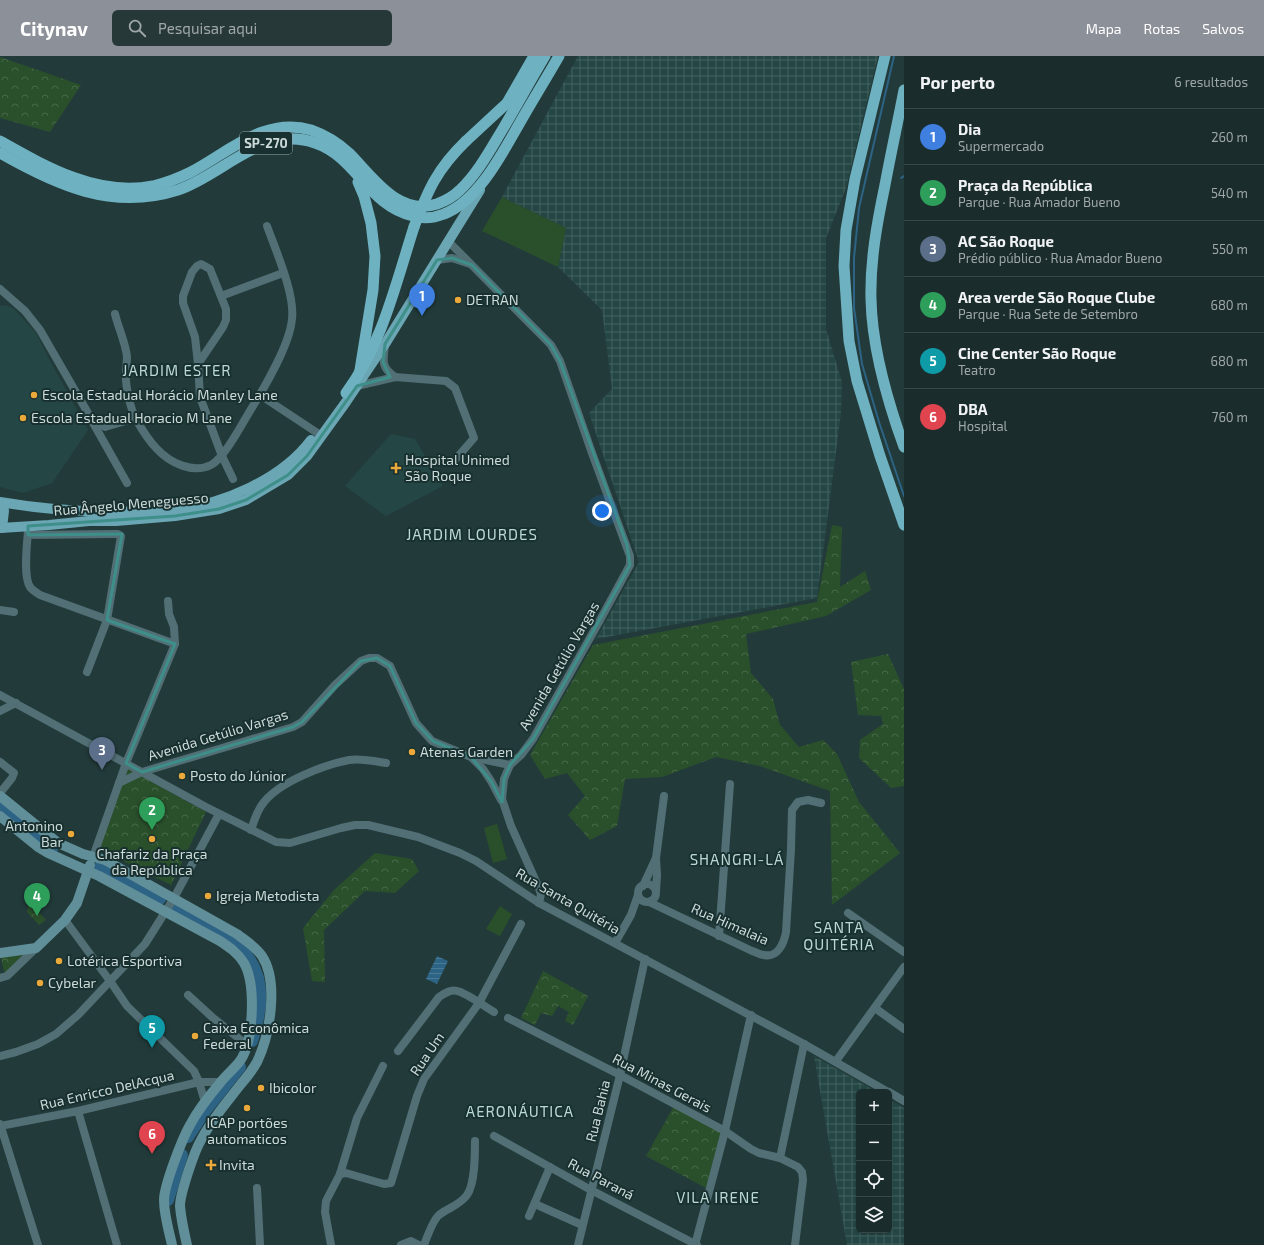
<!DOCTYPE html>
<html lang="pt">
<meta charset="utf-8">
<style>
body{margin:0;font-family:"Exo 2",sans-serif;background:#273838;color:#f1f3f6}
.controls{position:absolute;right:12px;bottom:12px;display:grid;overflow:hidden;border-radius:6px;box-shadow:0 1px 3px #0004}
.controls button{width:36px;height:36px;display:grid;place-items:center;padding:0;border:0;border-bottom:1px solid #384848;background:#1a2c2c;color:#f1f3f6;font:20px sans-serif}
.you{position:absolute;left:602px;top:455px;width:14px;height:14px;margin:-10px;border:3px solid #fff;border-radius:50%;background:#1a73e8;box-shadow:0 0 0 6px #1a73e833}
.badge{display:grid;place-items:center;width:26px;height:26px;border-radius:50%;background:#8c9099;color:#fff;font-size:13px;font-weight:700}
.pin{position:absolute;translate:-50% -33px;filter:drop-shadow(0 1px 2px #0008)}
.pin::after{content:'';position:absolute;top:21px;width:14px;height:12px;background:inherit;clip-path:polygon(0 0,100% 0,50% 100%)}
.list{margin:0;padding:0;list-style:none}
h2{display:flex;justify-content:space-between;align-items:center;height:52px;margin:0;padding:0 16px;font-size:17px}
h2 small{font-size:13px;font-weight:400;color:#9fa7a9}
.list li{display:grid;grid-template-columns:26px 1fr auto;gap:12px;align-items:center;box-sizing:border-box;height:56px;padding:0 16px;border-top:1px solid #384848}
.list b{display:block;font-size:15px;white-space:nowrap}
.list p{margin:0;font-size:13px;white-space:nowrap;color:#9fa7a9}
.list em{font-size:13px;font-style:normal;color:#9fa7a9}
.icon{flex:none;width:22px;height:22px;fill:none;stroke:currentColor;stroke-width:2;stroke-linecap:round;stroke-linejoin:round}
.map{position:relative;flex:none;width:904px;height:1189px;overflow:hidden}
header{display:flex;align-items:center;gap:24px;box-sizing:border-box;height:56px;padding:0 20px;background:#8c9099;color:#fff}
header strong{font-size:19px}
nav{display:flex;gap:22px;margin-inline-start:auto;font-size:14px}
.search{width:280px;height:36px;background:#273838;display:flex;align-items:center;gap:10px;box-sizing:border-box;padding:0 14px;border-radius:6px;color:#9fa7a9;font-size:15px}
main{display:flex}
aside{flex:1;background:#1a2c2c}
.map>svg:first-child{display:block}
</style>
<header>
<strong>Citynav</strong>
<div class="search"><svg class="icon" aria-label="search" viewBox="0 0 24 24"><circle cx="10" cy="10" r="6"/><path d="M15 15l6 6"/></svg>Pesquisar aqui</div>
<nav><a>Mapa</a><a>Rotas</a><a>Salvos</a></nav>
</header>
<main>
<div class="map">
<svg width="904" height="1189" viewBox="0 0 904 1189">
<defs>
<pattern id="industrial-grid" width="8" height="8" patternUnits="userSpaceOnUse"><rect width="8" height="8" fill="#244745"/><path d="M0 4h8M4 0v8" fill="none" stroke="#43615f"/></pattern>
<pattern id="forest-crowns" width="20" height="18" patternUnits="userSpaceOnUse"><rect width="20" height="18" fill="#2a502b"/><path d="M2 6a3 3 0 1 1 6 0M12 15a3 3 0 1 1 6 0" fill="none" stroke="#486949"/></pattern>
<pattern id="water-rules" width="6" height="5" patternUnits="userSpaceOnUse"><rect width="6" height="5" fill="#2d6384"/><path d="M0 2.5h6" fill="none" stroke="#4a7995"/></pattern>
</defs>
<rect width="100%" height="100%" fill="#223b3a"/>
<g fill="#244745">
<polygon points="6,249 14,253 36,277 50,305 88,374 52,427 23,437 0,431 0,250"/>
<polygon points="391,378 415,383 443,430 386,460 345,430"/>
</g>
<g fill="url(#industrial-grid)">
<polygon points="578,0 878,0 846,132 826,182 826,273 842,326 841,357 817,542 596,583 639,506 589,357 612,333 602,254 558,211 566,172 502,141"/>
<polygon points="814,1000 877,1036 859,1036 859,1174 889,1174 889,1043 904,1052 904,1189 847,1189"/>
</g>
<g fill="url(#forest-crowns)">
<polygon points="0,1 81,29 50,76 0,62"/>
<polygon points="832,469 842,471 840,531 865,515 871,534 826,560 746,578 751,617 773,643 780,669 799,691 823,684 837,698 859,746 900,797 832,849 830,735 760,710 716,701 662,721 625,723 617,770 590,784 568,759 585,740 567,717 545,723 530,699 593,589 817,546"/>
<polygon points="888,598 904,633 904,730 891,732 859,702 860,684 883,668 881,660 858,659 851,606"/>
<polygon points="128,713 206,756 171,829 99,793"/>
<polygon points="375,797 412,803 419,815 395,837 365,835 324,874 325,926 312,925 303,872 334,834"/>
<polygon points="28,851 34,851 46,864 39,869 27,856"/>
<polygon points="32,894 5,919 0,898"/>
<polygon points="543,915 588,940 573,969 565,965 569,956 558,950 552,960 541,957 535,969 521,962"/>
<polygon points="674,1050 721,1076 706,1132 646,1100"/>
</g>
<g fill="#2a502b">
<polygon points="502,141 566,172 558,211 482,175"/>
<polygon points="497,768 507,803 493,807 484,772"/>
<polygon points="500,850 512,858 500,880 486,873"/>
</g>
<polygon fill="url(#water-rules)" points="437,900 448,905 437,928 426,923"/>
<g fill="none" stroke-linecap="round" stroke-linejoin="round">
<g stroke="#2d6384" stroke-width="2">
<polyline points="894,0 859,152 854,202 854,252 862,308 879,366 904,440"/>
<polyline points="901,122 904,120"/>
</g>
<g stroke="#2d6384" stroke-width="12">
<polyline points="0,751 52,793"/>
<polyline points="100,811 160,843"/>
<path d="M177,852C219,876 265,892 260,949C259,961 255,974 252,985"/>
<polyline points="188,1081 205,1055 240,1011"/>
<polyline points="168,1144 182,1099"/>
</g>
<g stroke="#526f76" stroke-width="8">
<polyline points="437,204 452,202 470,208"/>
<polyline points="0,233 25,255 40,274 92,364 105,371 136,362"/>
<polyline points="221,240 283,217"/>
<path d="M115,258C118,271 126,288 127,301C127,306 126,311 126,316C125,329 130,352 136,363C141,372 150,386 157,393C170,407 193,418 211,409C225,402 244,364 253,350C266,329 290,287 292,263C295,238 276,195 267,170"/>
<path d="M385,289C383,306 381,311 395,321"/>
<polyline points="198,308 223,271 226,264 226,253 210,213 201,208 197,210 192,216 183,240 183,247 195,281 198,308 200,341 222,400 233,423"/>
<polyline points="357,330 395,321 446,325 455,332 474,382 454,405"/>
<polyline points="260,339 322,380"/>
<polyline points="92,365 127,427"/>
<path d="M28,475C27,489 23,520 30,531C32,534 37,537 40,539L175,588"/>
<polyline points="28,479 111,478 118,478 121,480 107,564 87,616"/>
<polyline points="0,554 14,556"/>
<polyline points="0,639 206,751 276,786 290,787 341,772 355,769 368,769 418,781 460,797 476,805 539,847 804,988 888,1036"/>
<polyline points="0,655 16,647"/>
<polyline points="471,701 483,713 491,725 501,744"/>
<polyline points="0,706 14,717 12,722 0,737"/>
<polyline points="510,709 504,723 502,743 511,770 538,830 541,838 539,847"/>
<polyline points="119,727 142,716 293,671 302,666 335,629 361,605 369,602 377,602 390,610 416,667 432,685 471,701 510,709 521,699 533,683 599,566 630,509 630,500 592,397 560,305 551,289 448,185"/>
<path d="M251,774C254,765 257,754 264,746C280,726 323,709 349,704C360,702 374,705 386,707"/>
<polyline points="93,801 126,707 175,588 174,571 169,558 168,545"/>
<circle cx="647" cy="837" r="9"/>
<polyline points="643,830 656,802"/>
<polyline points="656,835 657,819 656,802 664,740"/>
<path d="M649,846L752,895C756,896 760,899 764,899C778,902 784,887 786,876L791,793L792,754L798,746L808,744L821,747"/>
<polyline points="848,857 904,896"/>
<polyline points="65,864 110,925 127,950 194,1015 199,1026 205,1046"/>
<polyline points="719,880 730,728"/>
<polyline points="615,887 631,859 638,839"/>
<polyline points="0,922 7,920 36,892"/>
<polyline points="188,939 212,961 247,989"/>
<polyline points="875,952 904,973"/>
<polyline points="508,962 620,1019 725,1075 751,1093 759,1097 780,1102 798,1111 802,1116 803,1124 795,1189"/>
<path d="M398,995L439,941C445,937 451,933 457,935C465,936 487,952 494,956"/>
<polyline points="0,1000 16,996 38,988 56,978 78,959 145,888 174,842 219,758"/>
<polyline points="836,1005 904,911"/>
<polyline points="889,1036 904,1045"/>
<polyline points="78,1055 117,1189"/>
<polyline points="0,1068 38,1189"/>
<polyline points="0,1070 78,1055 199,1026 220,1026"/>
<polyline points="494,1080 591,1134 697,1189"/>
<polyline points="780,1102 804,988"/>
<polyline points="340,1118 346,1117 384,1128 391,1127 417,1040 424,1023 479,947 521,868"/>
<polyline points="257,1132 260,1189"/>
<polyline points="535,1148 582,1169"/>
<polyline points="529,1160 550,1111"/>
<polyline points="331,1189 325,1156 326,1145 340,1118 357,1062 383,1010"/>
<polyline points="401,1189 411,1185 419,1189"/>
<path d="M424,1189C427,1181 433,1164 439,1159C448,1152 460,1149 467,1139C475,1128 475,1099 475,1085"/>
<polyline points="578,1189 620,1019 645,903"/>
<polyline points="695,1189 725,1075 751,959"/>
</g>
<g stroke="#608e99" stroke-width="10">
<path d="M0,740L58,787L83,798L105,804L237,878C246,885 256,891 262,900C279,926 270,979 257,1006C253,1013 247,1021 241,1028C227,1046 211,1064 201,1084C194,1096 180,1138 180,1150C181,1163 184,1176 187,1189"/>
<path d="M0,760L38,791L48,797L99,820L220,885C229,891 238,897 244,907C256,928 254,985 240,1005C234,1013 226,1019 220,1027C209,1040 198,1054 190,1069C182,1083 164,1130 164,1144C164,1159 169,1175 172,1189"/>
<polyline points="0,897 36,892 65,864 77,847 90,809"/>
</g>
<g stroke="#6aa6b4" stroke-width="10">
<path d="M0,446C46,454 93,457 140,455C151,455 164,456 176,454C224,447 281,424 311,384"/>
<polyline points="0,472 49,469 89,465 116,465 175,460 219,453 246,444 288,419 307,400 346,346 385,288 480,134"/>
<polyline points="2,472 4,455 3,447"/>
</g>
<g stroke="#6eb1c0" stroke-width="11">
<polyline points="885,0 855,123 846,174 844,210 849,285 857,325 880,400 904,469"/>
<path d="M904,34C898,65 891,97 885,129C877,167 870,205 871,243C872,293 887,344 904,391"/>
<path d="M0,85C46,111 98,141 153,130C166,127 179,122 191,116C229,96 265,60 311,74C325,79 338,87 349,97C372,120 398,161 437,148C445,145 454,140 460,134C477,118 489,96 501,76C516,51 530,25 545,0"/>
<polyline points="466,85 507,47 534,0"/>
<path d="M0,97C56,129 112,155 178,134C223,119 263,68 315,87C357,101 367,149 413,160C423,163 434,162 444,158C479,145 504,94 522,63C534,42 547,21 559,0"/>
<polyline points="358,126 364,140 371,167 375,200 373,234 360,314"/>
<path d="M346,337C382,289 396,227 414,171"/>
</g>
<path stroke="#6eb1c0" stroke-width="11" d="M414,171C428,134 437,113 466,85"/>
</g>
<path fill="none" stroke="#3e8f89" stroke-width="3" stroke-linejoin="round" d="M452,202L472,209L551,289L560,305L627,489L630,509L533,683L510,709L504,723L502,746L491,725L471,701L433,685L416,667L390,610L377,602L361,605L302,666L293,671L142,716L126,707L175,588L107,564L122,478L28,479V470L175,460L219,453L246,444L288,419L307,400L357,330L390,321L383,306L385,288L437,204Z"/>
<g fill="#eca93b" stroke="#183130" stroke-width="1.5">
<circle cx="458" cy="244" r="4"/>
<circle cx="34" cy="339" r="4"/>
<circle cx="23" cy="362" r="4"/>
<path d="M394 406h4v4h4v4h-4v4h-4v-4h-4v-4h4z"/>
<circle cx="412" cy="696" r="4"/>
<circle cx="182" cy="720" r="4"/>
<circle cx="71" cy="778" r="4"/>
<circle cx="152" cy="783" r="4"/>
<circle cx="208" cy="840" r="4"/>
<circle cx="59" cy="905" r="4"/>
<circle cx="40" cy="927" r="4"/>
<circle cx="195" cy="980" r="4"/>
<circle cx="261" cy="1032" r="4"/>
<circle cx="247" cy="1052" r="4"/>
<path d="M209 1103h4v4h4v4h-4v4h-4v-4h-4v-4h4z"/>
</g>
<g text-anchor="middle" stroke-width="4" stroke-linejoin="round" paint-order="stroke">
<rect fill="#183130" stroke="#96a7a6" stroke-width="1" x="240" y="76" width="52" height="22" rx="3"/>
<g font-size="13" font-weight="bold" fill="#ccdad9">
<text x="266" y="92">SP-270</text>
</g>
<g font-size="14" fill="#ccdad9" stroke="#183130" text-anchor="start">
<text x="466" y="249">DETRAN</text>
<text x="42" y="344">Escola Estadual Horácio Manley Lane</text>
<text x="31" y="367">Escola Estadual Horacio M Lane</text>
<text x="405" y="409">Hospital Unimed<tspan x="405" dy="16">São Roque</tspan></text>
<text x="420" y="701">Atenas Garden</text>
<text x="190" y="725">Posto do Júnior</text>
<text x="63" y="775" text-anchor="end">Antonino<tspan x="63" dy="16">Bar</tspan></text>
<text x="152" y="803" text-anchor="middle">Chafariz da Praça<tspan x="152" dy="16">da República</tspan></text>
<text x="216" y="845">Igreja Metodista</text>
<text x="67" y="910">Lotérica Esportiva</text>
<text x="48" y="932">Cybelar</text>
<text x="203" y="977">Caixa Econômica<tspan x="203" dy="16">Federal</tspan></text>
<text x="269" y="1037">Ibicolor</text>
<text x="247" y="1072" text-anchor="middle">ICAP portões<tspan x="247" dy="16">automaticos</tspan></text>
<text x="219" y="1114">Invita</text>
</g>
<g font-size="14" fill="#ccdad9" stroke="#183130">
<text transform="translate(131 448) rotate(-5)" y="5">Rua Ângelo Meneguesso</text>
<text transform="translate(559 610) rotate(-60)" y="5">Avenida Getúlio Vargas</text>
<text transform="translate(218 679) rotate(-17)" y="5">Avenida Getúlio Vargas</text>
<text transform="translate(568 845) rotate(30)" y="5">Rua Santa Quitéria</text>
<text transform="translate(730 868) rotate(24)" y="5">Rua Himalaia</text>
<text transform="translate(427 998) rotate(-56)" y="5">Rua Um</text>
<text transform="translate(662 1027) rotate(28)" y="5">Rua Minas Gerais</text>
<text transform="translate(107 1034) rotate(-13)" y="5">Rua Enricco DelAcqua</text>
<text transform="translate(598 1055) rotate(-76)" y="5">Rua Bahia</text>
<text transform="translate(601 1123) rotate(28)" y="5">Rua Paraná</text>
</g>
<g font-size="15" letter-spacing="1" fill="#bbd8d6" stroke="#183130">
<text x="177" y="320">JARDIM ESTER</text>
<text x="472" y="484">JARDIM LOURDES</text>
<text x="737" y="809">SHANGRI-LÁ</text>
<text x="839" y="877">SANTA<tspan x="839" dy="17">QUITÉRIA</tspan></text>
<text x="520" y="1061">AERONÁUTICA</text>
<text x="718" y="1147">VILA IRENE</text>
</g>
</g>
</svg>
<div class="controls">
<button>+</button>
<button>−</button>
<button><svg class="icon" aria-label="locate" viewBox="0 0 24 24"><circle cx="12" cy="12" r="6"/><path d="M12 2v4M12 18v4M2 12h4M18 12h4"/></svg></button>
<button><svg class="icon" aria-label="layers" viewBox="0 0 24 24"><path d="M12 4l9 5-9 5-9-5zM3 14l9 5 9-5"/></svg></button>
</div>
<div class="you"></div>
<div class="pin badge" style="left:422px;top:260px;background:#3f7fe0">1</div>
<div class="pin badge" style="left:152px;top:774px;background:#2e9e5b">2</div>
<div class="pin badge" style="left:102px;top:714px;background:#5c6f8a">3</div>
<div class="pin badge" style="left:37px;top:860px;background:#2e9e5b">4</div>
<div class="pin badge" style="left:152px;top:992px;background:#0f9aa8">5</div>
<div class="pin badge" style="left:152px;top:1098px;background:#e0444e">6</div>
</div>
<aside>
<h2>Por perto<small>6 resultados</small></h2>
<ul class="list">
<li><span class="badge" style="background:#3f7fe0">1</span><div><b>Dia</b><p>Supermercado</p></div><em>260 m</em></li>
<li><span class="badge" style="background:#2e9e5b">2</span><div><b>Praça da República</b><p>Parque · Rua Amador Bueno</p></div><em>540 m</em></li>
<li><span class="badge" style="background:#5c6f8a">3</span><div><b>AC São Roque</b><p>Prédio público · Rua Amador Bueno</p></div><em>550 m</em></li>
<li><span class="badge" style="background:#2e9e5b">4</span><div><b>Area verde São Roque Clube</b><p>Parque · Rua Sete de Setembro</p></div><em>680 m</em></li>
<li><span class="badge" style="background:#0f9aa8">5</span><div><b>Cine Center São Roque</b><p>Teatro</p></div><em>680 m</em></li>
<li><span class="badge" style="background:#e0444e">6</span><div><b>DBA</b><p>Hospital</p></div><em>760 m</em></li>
</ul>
</aside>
</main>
